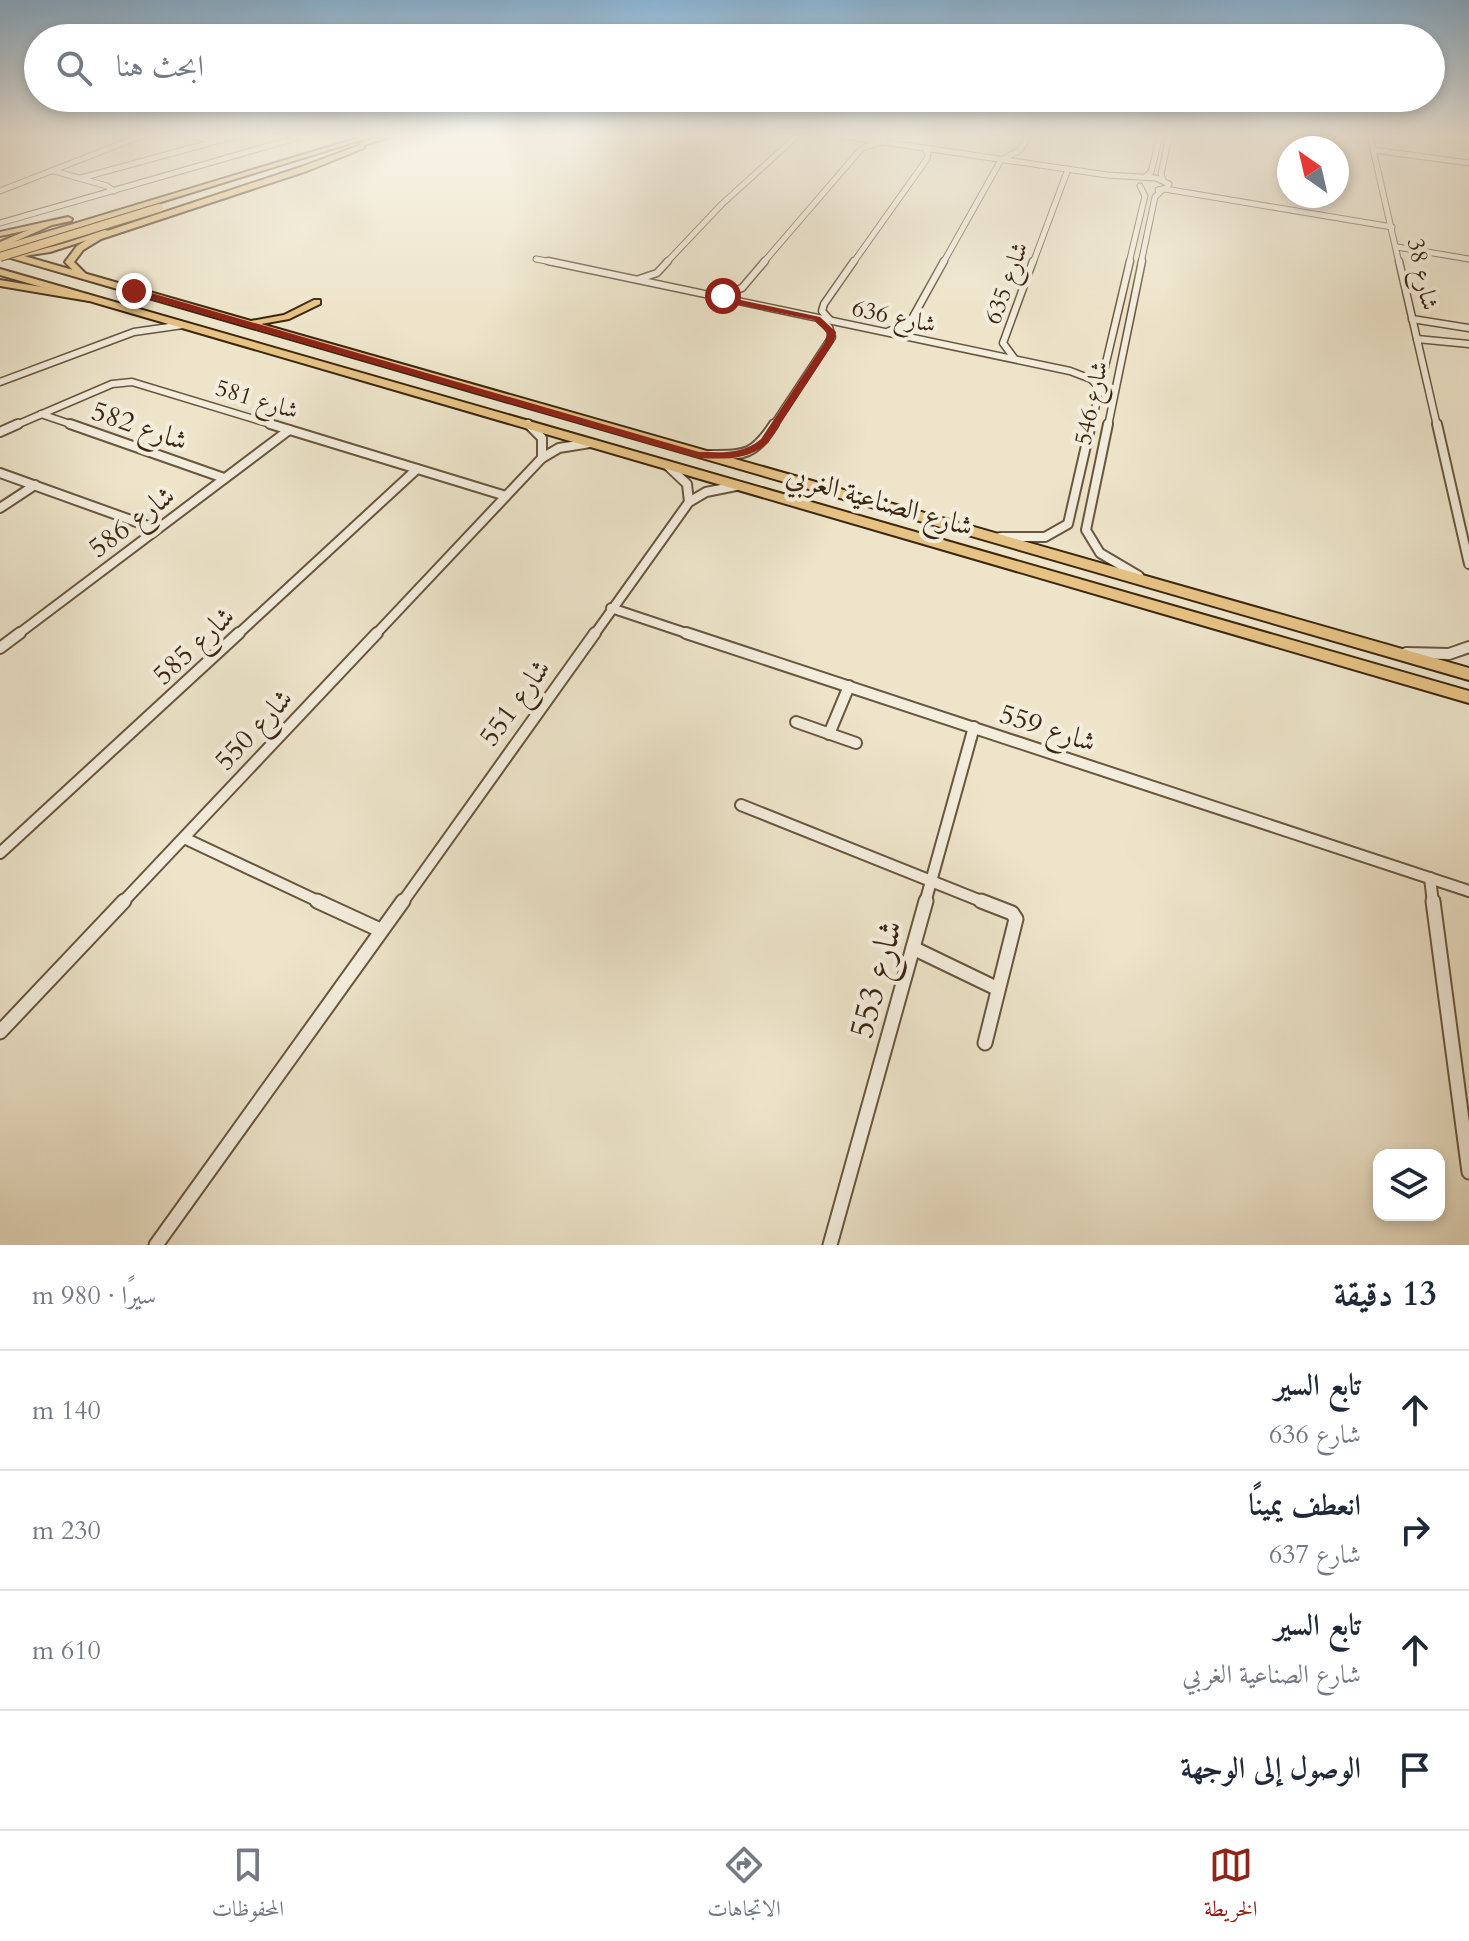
<!DOCTYPE html>
<html lang="ar">
<meta charset="utf-8">
<style>
body{margin:0;font-family:Cardo,Amiri,serif;background:#f2f2f3;color:#1f2937;direction:rtl}
.controls{position:absolute;right:24px;bottom:24px;display:grid;overflow:hidden;border-radius:16px;box-shadow:0 4px 12px #0003}
.controls button{width:72px;height:72px;display:grid;place-items:center;padding:0;border:0;border-bottom:2px solid #e0e1e3;background:#fff;color:#1f2937;font:40px sans-serif}
.compass{position:absolute;left:1277px;top:136px;width:72px;height:72px;border-radius:50%;background:#fff;box-shadow:0 4px 12px #0003;rotate:326deg}
.stop{position:absolute;width:24px;height:24px;margin:-18px;border:6px solid #8f2418;border-radius:50%;background:#fff}
.stop.end{background:#8f2418;border-color:#fff;box-shadow:0 2px 8px #0008}
.list{margin:0;padding:0;list-style:none}
h2{display:flex;justify-content:space-between;align-items:center;height:104px;margin:0;padding:0 32px;font-size:34px}
h2 small{font-size:26px;font-weight:400;color:#747a83}
.list li{display:grid;grid-template-columns:52px 1fr auto;gap:24px;align-items:center;box-sizing:border-box;height:120px;padding:0 32px;border-top:2px solid #e0e1e3}
.list b{display:block;font-size:30px;white-space:nowrap}
.list p{margin:0;font-size:26px;white-space:nowrap;color:#747a83}
.list em{font-size:26px;font-style:normal;color:#747a83}
.icon{flex:none;width:44px;height:44px;fill:none;stroke:currentColor;stroke-width:2;stroke-linecap:round;stroke-linejoin:round}
.map{position:relative;flex:none;width:1469px;height:1245px;overflow:hidden;direction:ltr}
.search{position:absolute;background:#fff;box-shadow:0 4px 12px #0003;left:24px;right:24px;top:24px;height:88px;display:flex;align-items:center;gap:20px;box-sizing:border-box;padding:0 28px;border-radius:44px;color:#747a83;font-size:30px}
.sheet{height:584px;background:#fff}
nav{display:flex;justify-content:space-around;align-items:center;box-sizing:border-box;height:112px;border-top:2px solid #e0e1e3;background:#fff;font-size:22px;color:#747a83}
nav a{display:grid;justify-items:center;gap:4px}
nav .on{color:#8f2418}
.map>svg:first-child{display:block}
</style>
<div class="map">
<svg width="1469" height="1245" viewBox="0 0 1469 1245">
<rect width="100%" height="100%" fill="#ede4ca"/>
<filter id="stains"><feTurbulence type="fractalNoise" baseFrequency=".0025" numOctaves="4"/><feColorMatrix values="0 0 0 0 .2 0 0 0 0 .09 0 0 0 0 .02 0 0 0 .5 -.17"/></filter>
<radialGradient id="worn" r=".72"><stop offset=".6" stop-color="#630" stop-opacity="0"/><stop offset="1" stop-color="#630" stop-opacity=".3"/></radialGradient>
<g fill="none" stroke-linecap="round" stroke-linejoin="round">
<defs>
<g id="minor-far4">
<polyline points="189,136 213,140"/>
<polyline points="843,136 1107,175 1156,178 1169,184 1167,188 1158,190"/>
<polyline points="1370,136 1399,263"/>
<polyline points="1373,150 1469,163"/>
<polyline points="54,171 107,186 114,191"/>
<polyline points="1145,177 1151,172 1160,136"/>
<polyline points="81,178 235,136"/>
<polyline points="1163,180 1161,174 1169,136"/>
<polyline points="1165,189 1392,227"/>
<polyline points="0,191 141,136"/>
<polyline points="0,223 303,136"/>
<polyline points="1397,247 1469,259"/>
<polyline points="536,259 557,263"/>
<polyline points="666,263 722,204 797,136"/>
<polyline points="763,263 862,148 882,142 887,136"/>
<polyline points="853,263 927,159 928,153 924,148"/>
<polyline points="943,263 1001,160 1020,150 1029,136"/>
<polyline points="1033,263 1068,169"/>
<polyline points="1129,263 1145,196 1140,186"/>
<polyline points="1141,263 1155,197 1162,190"/>
</g>
<g id="minor-far3">
<polyline points="548,261 1070,371 1091,379 1100,388"/>
<polyline points="1399,261 1437,426"/>
<polyline points="639,279 657,273 668,261"/>
<polyline points="721,296 742,288 765,261"/>
<polyline points="1412,319 1469,328"/>
<polyline points="830,320 822,311 824,304 854,261"/>
<polyline points="889,331 909,324 944,261"/>
<polyline points="1417,339 1469,344"/>
<polyline points="1014,358 1003,343 1033,261"/>
<polyline points="0,382 134,332 183,325"/>
<polyline points="41,414 76,426"/>
<polyline points="528,424 531,426"/>
<polyline points="14,426 112,384 132,382 277,426"/>
<polyline points="773,426 832,337 829,327 820,320"/>
<polyline points="1091,426 1130,261"/>
<polyline points="1108,426 1142,261"/>
</g>
<g id="minor-far2">
<polyline points="70,424 224,478"/>
<polyline points="270,424 506,496"/>
<polyline points="528,424 542,438 542,458"/>
<polyline points="1108,424 1086,530 1100,553 1139,576"/>
<polyline points="1437,424 1469,564"/>
<polyline points="0,432 18,424"/>
<path d="M710,455C746,455 754,455 774,424"/>
<polyline points="668,466 687,484 689,502"/>
<polyline points="0,473 156,529"/>
<polyline points="0,508 35,485"/>
<polyline points="1000,537 1045,537 1068,524 1091,424"/>
<polyline points="611,608 692,635"/>
<polyline points="17,635 289,430"/>
<polyline points="237,635 417,469"/>
<polyline points="375,635 542,458 559,448 590,443"/>
<polyline points="594,635 689,502 706,492 736,486"/>
</g>
<g id="minor-far1">
<polyline points="686,633 1469,891"/>
<polyline points="0,648 20,633"/>
<polyline points="1406,653 1449,654 1469,647"/>
<polyline points="796,722 856,743"/>
<polyline points="829,734 849,686"/>
<polyline points="741,805 986,903"/>
<polyline points="184,838 322,903"/>
<polyline points="0,853 239,633"/>
<polyline points="1430,878 1433,903"/>
<polyline points="122,903 377,633"/>
<polyline points="402,903 595,633"/>
<polyline points="925,903 974,727"/>
</g>
<g id="minor">
<polyline points="317,901 380,930"/>
<polyline points="981,901 1012,913 1016,919 985,1043"/>
<polyline points="1433,901 1469,1172"/>
<polyline points="913,948 998,989"/>
<polyline points="0,1032 124,901"/>
<polyline points="156,1245 403,901"/>
<polyline points="830,1245 926,901"/>
</g>
<g id="primary">
<polygon points="47,222 54,224 0,248 0,242"/>
<path d="M105,230L112,232L50,252L24,256L251,321L284,315L314,300H320V304L289,319L261,324L1469,668V680L0,255V249C33,258 73,240 105,230Z"/>
<polygon points="0,269 1469,691 1469,703 0,275"/>
</g>
<g id="trunk">
<polygon points="365,136 374,136 0,252 0,246"/>
<polygon points="384,136 393,136 364,145 364,148 307,171 101,239 83,250 74,262 86,274 86,278 80,278 65,262 77,246 95,235 301,167 360,145 360,143"/>
<polygon points="68,217 72,219 71,221 0,236 0,232"/>
<polygon points="0,280 89,295 94,298 89,301 0,286"/>
</g>
</defs>
<use href="#minor-far4" stroke="#68563e" stroke-width="7"/>
<use href="#minor-far3" stroke="#68563e" stroke-width="9"/>
<use href="#minor-far2" stroke="#68563e" stroke-width="12"/>
<use href="#minor-far1" stroke="#68563e" stroke-width="14"/>
<use href="#minor" stroke="#68563e" stroke-width="17"/>
<use href="#primary" stroke="#3c2610" stroke-width="4"/>
<use href="#trunk" stroke="#3c2610" stroke-width="4"/>
<use href="#minor-far4" stroke="#f3eddd" stroke-width="5"/>
<use href="#minor-far3" stroke="#f3eddd" stroke-width="6"/>
<use href="#minor-far2" stroke="#f3eddd" stroke-width="8"/>
<use href="#minor-far1" stroke="#f3eddd" stroke-width="10"/>
<use href="#minor" stroke="#f3eddd" stroke-width="13"/>
<use href="#primary" fill="#e6c285" fill-rule="evenodd"/>
<use href="#trunk" fill="#e6c285" fill-rule="evenodd"/>
<defs>
<polyline id="trunk-bridge" points="0,257 159,208"/>
</defs>
<use href="#trunk-bridge" stroke="#3c2610" stroke-width="10" stroke-linecap="butt"/>
<use href="#trunk-bridge" stroke="#e6c285" stroke-width="8"/>
</g>
<linearGradient id="sky" x2="0" y2="1"><stop stop-color="#8bb7d9"/><stop offset="0.44" stop-color="#f7f3e7"/><stop offset="1" stop-color="#f7f3e7" stop-opacity="0"/></linearGradient>
<rect width="1469" height="310" fill="url(#sky)"/>
<path fill="#8f2418" d="M134,288L699,452C722,452 742,455 761,439L825,342L827,333L814,320L715,300L712,295L723,293L727,297L820,317L836,332L834,342L768,443C747,461 724,459 698,458L131,293Z"/>
<g text-anchor="middle" stroke-width="8" stroke-linejoin="round" paint-order="stroke">
<g font-size="24" fill="#3c2610" stroke="#f3eddd">
<text transform="translate(1423 274) rotate(78)" y="8">شارع 38</text>
<text transform="translate(1006 283) rotate(-70)" y="8">شارع 635</text>
<text transform="translate(894 316) rotate(12)" y="8">شارع 636</text>
<text transform="translate(257 399) rotate(17)" y="8">شارع 581</text>
<text transform="translate(1091 403) rotate(-78)" y="8">شارع 546</text>
</g>
<g font-size="28" fill="#3c2610" stroke="#f3eddd">
<text transform="translate(140 425) rotate(19)" y="10">شارع 582</text>
<text transform="translate(880 500) rotate(16)" y="10">شارع الصناعية الغربي</text>
<text transform="translate(131 521) rotate(-37)" y="10">شارع 586</text>
<text transform="translate(193 645) rotate(-43)" y="10">شارع 585</text>
<text transform="translate(514 702) rotate(-54)" y="10">شارع 551</text>
<text transform="translate(1048 727) rotate(18)" y="10">شارع 559</text>
<text transform="translate(253 729) rotate(-47)" y="10">شارع 550</text>
</g>
<g font-size="34" fill="#3c2610" stroke="#f3eddd">
<text transform="translate(875 979) rotate(-75)" y="12">شارع 553</text>
</g>
</g>
<rect width="100%" height="100%" filter="url(#stains)"/>
<rect width="100%" height="100%" fill="url(#worn)"/>
</svg>
<div class="controls">
<button><svg class="icon" aria-label="layers" viewBox="0 0 24 24"><path d="M12 4l9 5-9 5-9-5zM3 14l9 5 9-5"/></svg></button>
</div>
<svg class="compass" viewBox="-18 -18 36 36"><path d="M0-13l5 13h-10z" fill="#e53935"/><path d="M0 13l5-13h-10z" fill="#747a83"/></svg>
<div class="stop" style="left:723px;top:296px"></div>
<div class="stop end" style="left:134px;top:291px"></div>
<div class="search"><svg class="icon" aria-label="search" viewBox="0 0 24 24"><circle cx="10" cy="10" r="6"/><path d="M15 15l6 6"/></svg>ابحث هنا</div>
</div>
<section class="sheet">
<h2>13 دقيقة<small>سيرًا · 980 m</small></h2>
<ul class="list">
<li><svg class="icon" aria-label="ahead" viewBox="0 0 24 24"><path d="M12 20V5M6 11l6-6 6 6"/></svg><div><b>تابع السير</b><p>شارع 636</p></div><em>140 m</em></li>
<li><svg class="icon" aria-label="right" viewBox="0 0 24 24"><path d="M7 20v-9h11M14 6l5 5-5 5"/></svg><div><b>انعطف يمينًا</b><p>شارع 637</p></div><em>230 m</em></li>
<li><svg class="icon" aria-label="ahead" viewBox="0 0 24 24"><path d="M12 20V5M6 11l6-6 6 6"/></svg><div><b>تابع السير</b><p>شارع الصناعية الغربي</p></div><em>610 m</em></li>
<li><svg class="icon" aria-label="arrive" viewBox="0 0 24 24"><path d="M6 21V4h12l-3 4 3 4H6"/></svg><div><b>الوصول إلى الوجهة</b></div></li>
</ul>
</section>
<nav>
<a class="on"><svg class="icon" aria-label="map" viewBox="0 0 24 24"><path d="M3 6l6-2 6 2 6-2v14l-6 2-6-2-6 2zM9 4v14M15 6v14"/></svg>الخريطة</a>
<a><svg class="icon" aria-label="directions" viewBox="0 0 24 24"><path d="M12 3l9 9-9 9-9-9zM9 14v-3h6M13 9l2 2-2 2"/></svg>الاتجاهات</a>
<a><svg class="icon" aria-label="saved" viewBox="0 0 24 24"><path d="M7 4h10v16l-5-4-5 4z"/></svg>المحفوظات</a>
</nav>
